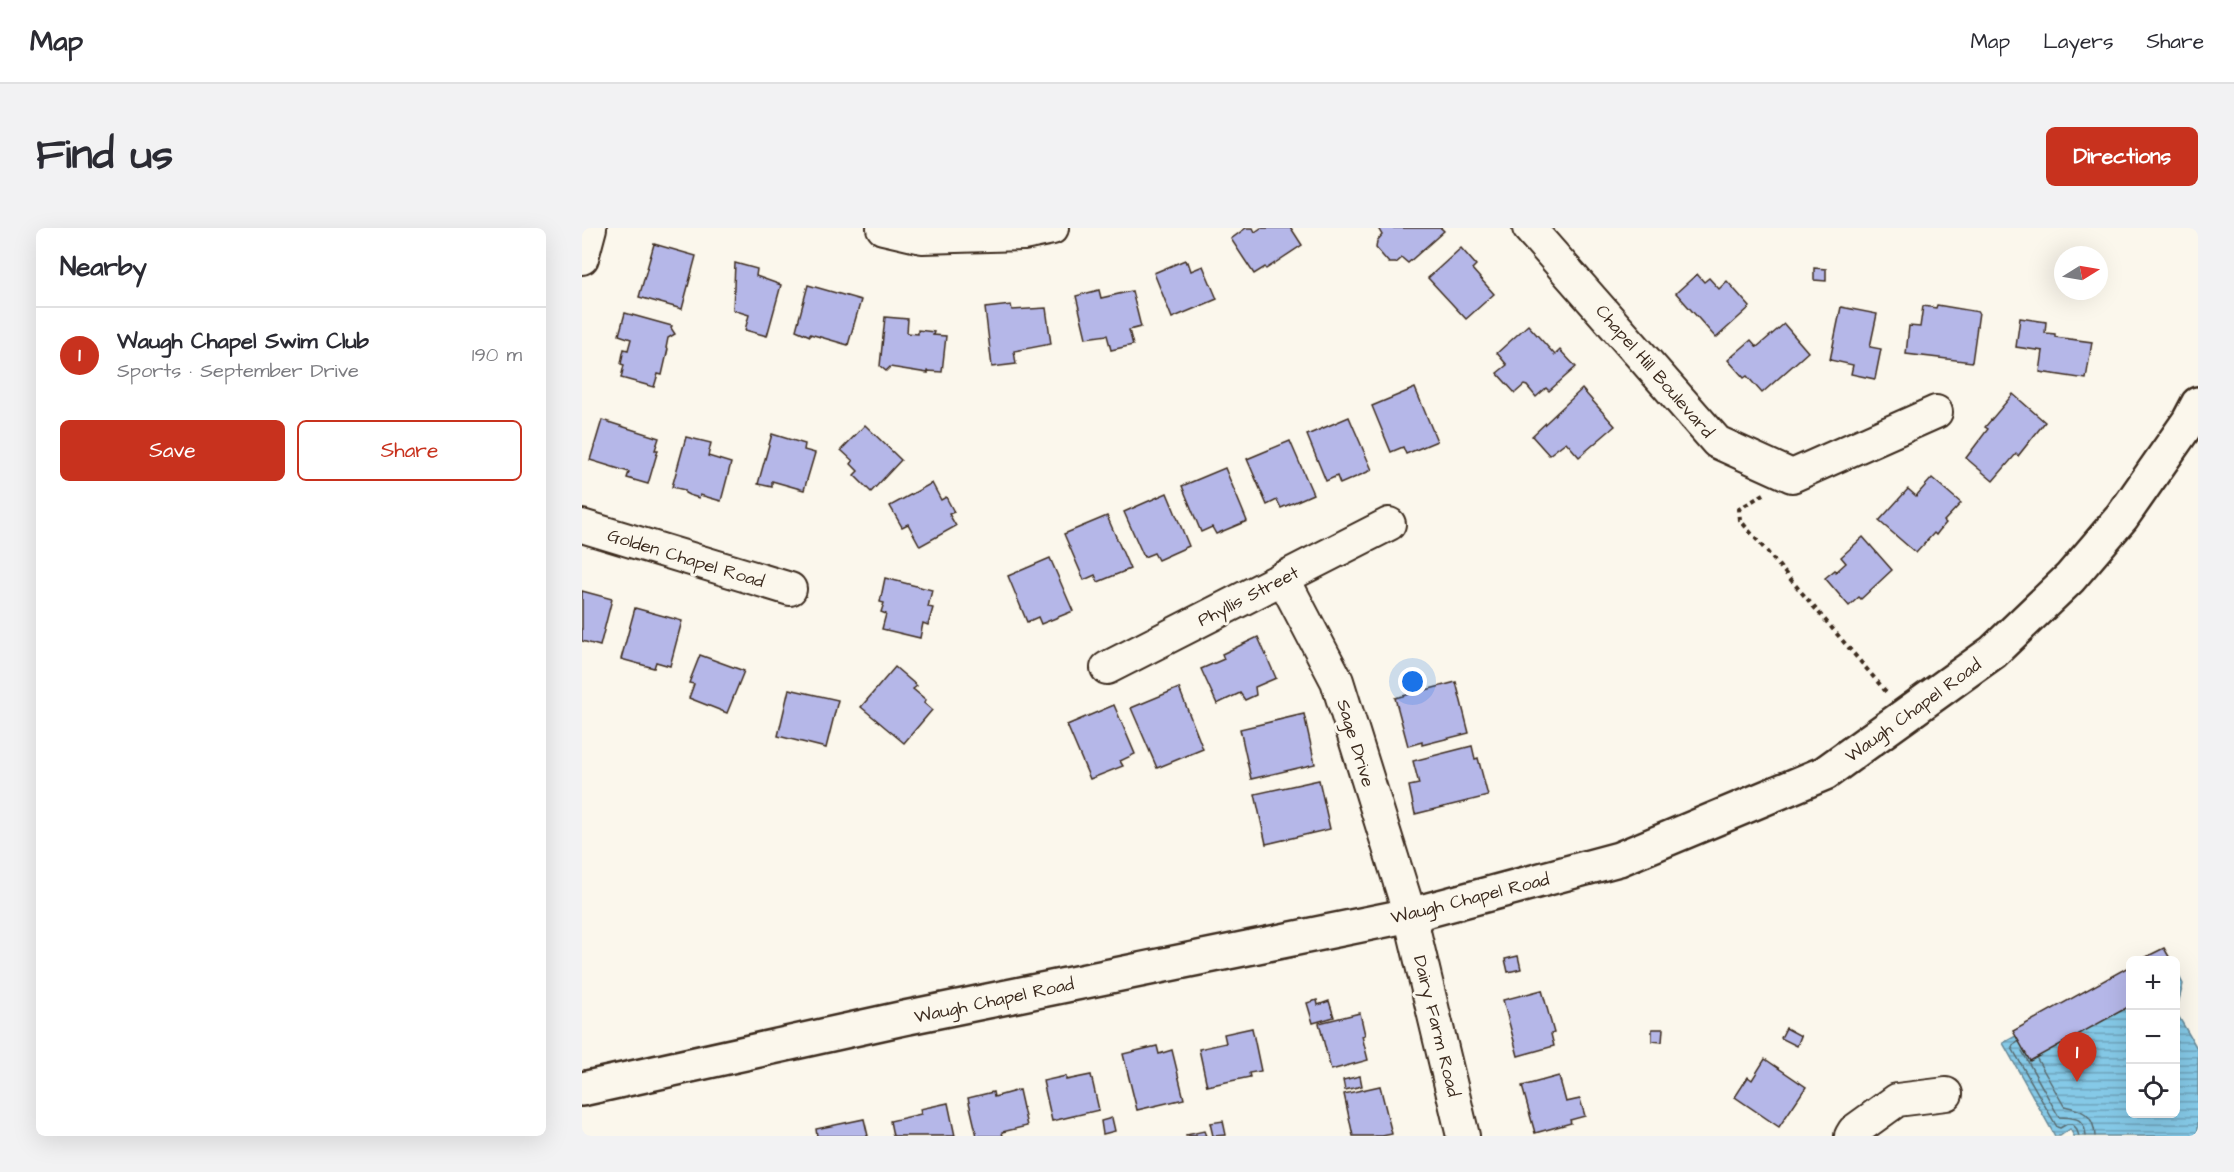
<!DOCTYPE html>
<meta charset="utf-8">
<style>
body{margin:0;font-family:"Architects Daughter",sans-serif;background:#f2f2f3;color:#2b2b33}
.controls{position:absolute;right:18px;bottom:18px;display:grid;overflow:hidden;border-radius:9px;box-shadow:0 6px 24px #0002}
.controls button{width:54px;height:54px;display:grid;place-items:center;padding:0;border:0;border-bottom:2px solid #e1e1e2;background:#fff;color:#2b2b33;font:30px sans-serif}
.compass{position:absolute;left:1472px;top:18px;width:54px;height:54px;border-radius:50%;background:#fff;box-shadow:0 6px 24px #0002;rotate:79deg}
.you{position:absolute;left:831px;top:454px;width:21px;height:21px;margin:-15px;border:4px solid #fff;border-radius:50%;background:#1a73e8;box-shadow:0 0 0 9px #1a73e833}
.badge{display:grid;place-items:center;width:39px;height:39px;border-radius:50%;background:#c8321e;color:#fff;font-size:20px;font-weight:700}
.pin{position:absolute;translate:-50% -50px;filter:drop-shadow(0 2px 3px #0008)}
.pin::after{content:'';position:absolute;top:32px;width:21px;height:18px;background:inherit;clip-path:polygon(0 0,100% 0,50% 100%)}
.list{margin:0;padding:0;list-style:none}
h2{display:flex;justify-content:space-between;align-items:center;height:78px;margin:0;padding:0 24px;font-size:26px}
h2 small{font-size:20px;font-weight:400;color:#7c7c81}
.list li{display:grid;grid-template-columns:39px 1fr auto;gap:18px;align-items:center;box-sizing:border-box;height:96px;padding:0 24px;border-top:2px solid #e1e1e2}
.list b{display:block;font-size:22px;white-space:nowrap}
.list p{margin:0;font-size:20px;white-space:nowrap;color:#7c7c81}
.list em{font-size:20px;font-style:normal;color:#7c7c81}
.actions{display:flex;gap:12px;padding:18px 24px}
.actions a{flex:1;padding:14px 0;border:2px solid #c8321e;border-radius:9px;text-align:center;font-size:21px;color:#c8321e}
.actions .main{background:#c8321e;color:#fff}
.icon{flex:none;width:33px;height:33px;fill:none;stroke:currentColor;stroke-width:2;stroke-linecap:round;stroke-linejoin:round}
.map{position:relative;flex:none;width:1616px;height:908px;overflow:hidden;border-radius:9px}
header{display:flex;align-items:center;gap:36px;box-sizing:border-box;height:84px;padding:0 30px;background:#fff;border-bottom:2px solid #e1e1e2}
header strong{font-size:28px}
nav{display:flex;gap:33px;margin-inline-start:auto;font-size:21px}
.intro{display:flex;align-items:center;justify-content:space-between;box-sizing:border-box;height:144px;padding:0 36px}
h1{margin:0;font-size:42px}
.button{padding:15px 27px;border-radius:9px;background:#c8321e;color:#fff;font-size:21px;font-weight:700}
main{display:flex;gap:36px;padding:0 36px}
aside{flex:1;background:#fff;border-radius:9px;box-shadow:0 6px 24px #0002}
.map>svg:first-child{display:block}
</style>
<header>
<strong>Map</strong>
<nav><a>Map</a><a>Layers</a><a>Share</a></nav>
</header>
<div class="intro"><h1>Find us</h1><a class="button">Directions</a></div>
<main>
<aside>
<h2>Nearby<small></small></h2>
<ul class="list">
<li><span class="badge">1</span><div><b>Waugh Chapel Swim Club</b><p>Sports · September Drive</p></div><em>190 m</em></li>
</ul>
<div class="actions"><a class="main">Save</a><a>Share</a></div>
</aside>
<div class="map">
<svg width="1616" height="908" viewBox="0 0 1616 908">
<defs>
<pattern id="water-rules" width="6" height="5" patternUnits="userSpaceOnUse" patternTransform="scale(1.5)"><rect width="6" height="5" fill="#85c9e7"/><path d="M0 2.5h6" fill="none" stroke="#6ea3bb"/></pattern>
</defs>
<rect width="100%" height="100%" fill="#fbf7ec"/>
<filter id="ink" filterUnits="userSpaceOnUse"><feTurbulence type="fractalNoise" baseFrequency=".0167" numOctaves="2"/><feDisplacementMap in="SourceGraphic" scale="12" xChannelSelector="R" yChannelSelector="G"/><feConvolveMatrix kernelMatrix="1 2 1 2 8 2 1 2 1" color-interpolation-filters="sRGB"/></filter>
<g filter="url(#ink)">
<g fill="url(#water-rules)" stroke="#678997" stroke-width="1.5">
<polygon points="1594,742 1601,756 1594,784"/>
<polygon points="1548,745 1548,886 1594,886 1594,784 1616,822 1616,908 1492,908 1488,901 1478,908 1473,908 1421,815"/>
</g>
<g fill="none" stroke-linecap="round" stroke-linejoin="round">
<g stroke="#596a6e" stroke-width="1.5">
<polyline points="1436,814 1431,817 1430,820 1475,899 1478,900 1485,896 1490,896 1494,900 1497,908"/>
<path d="M1440,823L1477,889C1492,890 1502,888 1504,908"/>
<path d="M1455,831L1482,878C1500,882 1512,886 1513,908"/>
</g>
</g>
<g fill="#b5b7e8" stroke="#3b2a1e" stroke-width="1.5">
<polygon points="664,0 671,0 673,4 679,0 709,0 720,17 684,41 683,39 672,46 649,11"/>
<polygon points="796,0 859,0 862,3 826,35 820,30 814,35 807,35 794,20 795,13 800,7"/>
<polygon points="72,16 114,28 100,81 57,69"/>
<polygon points="879,20 894,37 890,41 912,66 884,91 846,50"/>
<polygon points="603,32 604,35 606,34 609,43 621,38 635,71 590,90 572,45"/>
<polygon points="153,35 175,41 174,48 199,57 185,108 163,102 167,87 151,82"/>
<polygon points="1232,40 1244,41 1244,53 1232,52"/>
<polygon points="1115,46 1122,54 1127,50 1137,61 1145,53 1168,79 1134,110 1094,65"/>
<polygon points="226,57 279,72 266,117 228,106 228,108 214,102"/>
<polygon points="517,62 519,70 550,63 559,99 547,102 551,117 529,122 525,107 504,110 494,68"/>
<polygon points="429,77 430,82 464,80 469,116 432,123 434,136 410,139 403,80"/>
<polygon points="1355,77 1397,84 1390,134 1324,126 1327,98 1338,99 1341,78 1354,80"/>
<polygon points="1259,79 1295,86 1288,119 1299,121 1293,151 1269,146 1271,137 1248,132"/>
<polygon points="43,85 90,98 89,100 93,106 86,110 84,120 86,121 80,147 76,146 72,159 39,150 42,137 39,136 41,125 42,121 46,122 49,111 37,107"/>
<polygon points="303,89 326,91 325,105 336,106 336,102 352,104 351,107 364,108 360,144 346,143 346,145 308,139 304,143 298,138"/>
<polygon points="1438,90 1464,94 1463,105 1473,106 1473,109 1510,114 1504,151 1458,144 1461,123 1434,119"/>
<polygon points="1202,96 1226,124 1180,165 1165,148 1162,150 1146,132 1169,112 1175,119"/>
<polygon points="946,97 973,127 978,122 994,139 967,163 964,160 954,169 945,158 942,157 933,165 915,145 925,137 915,125"/>
<polygon points="833,160 855,213 824,226 821,219 809,224 790,178"/>
<polygon points="1000,161 1033,198 997,229 984,214 967,227 950,208"/>
<polygon points="1431,166 1463,194 1436,228 1434,226 1411,253 1384,230 1406,201 1403,199"/>
<polygon points="767,189 790,242 758,256 755,248 744,253 725,207"/>
<polygon points="20,192 77,210 73,222 76,222 66,256 45,250 47,244 8,232"/>
<polygon points="283,197 319,232 289,264 272,247 276,243 269,236 271,233 259,222"/>
<polygon points="190,206 223,216 222,222 233,225 222,262 190,253 190,259 176,256"/>
<polygon points="104,209 129,215 126,228 149,235 139,273 118,267 117,270 107,267 103,265 103,262 90,259"/>
<polygon points="708,213 731,266 699,280 695,272 685,277 665,231"/>
<polygon points="643,240 665,293 634,306 630,299 619,304 600,258"/>
<polygon points="1350,250 1379,275 1362,293 1364,295 1357,303 1354,307 1352,305 1334,325 1297,293 1326,261 1334,268"/>
<polygon points="350,255 359,272 364,269 372,284 367,286 374,298 338,318 326,296 320,299 308,278"/>
<polygon points="585,265 607,318 576,332 572,325 562,329 542,284"/>
<polygon points="525,288 548,341 516,354 513,347 502,352 482,306"/>
<polygon points="1281,309 1310,342 1279,371 1277,369 1267,378 1243,350 1253,342 1254,344 1264,335 1259,329"/>
<polygon points="468,330 491,383 459,396 456,389 445,394 426,348"/>
<polygon points="303,350 350,362 346,379 351,380 346,397 341,395 338,410 300,401 304,386 299,384 302,375 298,374"/>
<polygon points="0,363 30,371 18,418 0,413"/>
<polygon points="53,380 100,393 88,438 74,434 72,440 39,431"/>
<polygon points="676,409 694,450 673,459 674,467 663,472 658,465 635,476 619,441 642,431 640,426"/>
<polygon points="118,427 162,443 145,485 107,470 112,456 107,455"/>
<polygon points="313,439 335,458 331,461 344,472 342,475 350,482 322,515 279,479"/>
<polygon points="874,454 887,505 840,517 840,514 826,518 813,470"/>
<polygon points="597,460 621,521 575,540 549,480"/>
<polygon points="207,461 256,472 244,520 196,508"/>
<polygon points="532,477 553,526 538,533 541,538 508,551 485,497"/>
<polygon points="722,486 733,536 669,551 658,501"/>
<polygon points="890,518 893,531 896,530 906,568 833,586 827,558 837,556 831,533"/>
<polygon points="737,552 748,601 684,616 673,566"/>
<polygon points="1582,720 1589,732 1559,732 1568,727"/>
<polygon points="936,728 939,741 926,744 923,731"/>
<polygon points="1548,738 1548,778 1448,833 1431,803"/>
<polygon points="960,762 972,805 969,806 972,818 936,828 921,772"/>
<polygon points="735,772 736,777 747,773 752,789 731,795 725,775"/>
<polygon points="778,785 783,807 780,808 786,832 749,842 737,795"/>
<polygon points="670,800 679,843 667,845 668,849 625,858 617,821 644,815 642,806"/>
<polygon points="1204,800 1219,808 1215,818 1199,810"/>
<polygon points="1070,801 1081,801 1080,814 1070,813"/>
<polygon points="575,818 577,826 590,822 602,871 555,882 541,826"/>
<polygon points="1183,831 1224,859 1197,899 1153,869 1166,849 1170,852"/>
<polygon points="509,847 517,882 470,893 461,853 484,848 484,852"/>
<polygon points="778,848 780,858 763,862 761,852"/>
<polygon points="977,848 984,874 998,871 1003,888 988,892 989,895 953,905 940,858"/>
<polygon points="798,858 810,906 800,908 771,908 762,866"/>
<polygon points="437,862 445,898 420,904 421,908 395,908 386,870 411,864 412,869"/>
<polygon points="366,875 373,908 311,908 308,893 339,886 338,881"/>
<polygon points="530,890 533,903 521,906 519,893"/>
<polygon points="282,891 286,908 235,908 234,901"/>
<polygon points="641,893 644,907 631,908 628,895"/>
<polygon points="622,903 624,908 604,908 604,907"/>
</g>
<g fill="none" stroke-linecap="round" stroke-linejoin="round">
<defs>
<g id="minor">
<polyline points="301,0 340,9 441,6 470,0"/>
<polyline points="947,0 1135,214 1210,248 1354,184"/>
<polyline points="0,30 8,0"/>
<polyline points="0,298 208,361"/>
<polyline points="701,350 755,453 828,687 881,908"/>
<polyline points="525,440 807,296"/>
<polyline points="1269,908 1272,903 1315,872 1364,866"/>
</g>
<polyline id="secondary" points="0,861 322,790 828,687 1037,631 1243,545 1411,424 1488,350 1540,289 1607,193 1616,176"/>
</defs>
<use href="#minor" stroke="#3b2a1e" stroke-width="36"/>
<use href="#secondary" stroke="#3b2a1e" stroke-width="38"/>
<polyline stroke="#3b2a1e" stroke-width="4" stroke-dasharray="4.5 4.5" stroke-linecap="butt" points="1182,266 1157,281 1158,292 1306,466"/>
<use href="#minor" stroke="#fbf7ec" stroke-width="32"/>
<use href="#secondary" stroke="#fbf7ec" stroke-width="33"/>
</g>
</g>
<g text-anchor="middle" stroke-width="6" stroke-linejoin="round" paint-order="stroke">
<g font-size="18" fill="#3b2a1e" stroke="#fbf7ec">
<text transform="translate(1073 143) rotate(49)" y="6">Chapel Hill Boulevard</text>
<text transform="translate(104 330) rotate(17)" y="6">Golden Chapel Road</text>
<text transform="translate(666 368) rotate(-27)" y="6">Phyllis Street</text>
<text transform="translate(1331 482) rotate(-36)" y="6">Waugh Chapel Road</text>
<text transform="translate(774 515) rotate(73)" y="6">Sage Drive</text>
<text transform="translate(888 670) rotate(-14)" y="6">Waugh Chapel Road</text>
<text transform="translate(412 772) rotate(-12)" y="6">Waugh Chapel Road</text>
<text transform="translate(855 798) rotate(76)" y="6">Dairy Farm Road</text>
</g>
</g>
</svg>
<div class="controls">
<button>+</button>
<button>−</button>
<button><svg class="icon" aria-label="locate" viewBox="0 0 24 24"><circle cx="12" cy="12" r="6"/><path d="M12 2v4M12 18v4M2 12h4M18 12h4"/></svg></button>
</div>
<svg class="compass" viewBox="-18 -18 36 36"><path d="M0-13l5 13h-10z" fill="#e53935"/><path d="M0 13l5-13h-10z" fill="#7c7c81"/></svg>
<div class="you"></div>
<div class="pin badge" style="left:1495px;top:854px">1</div>
</div>
</main>
